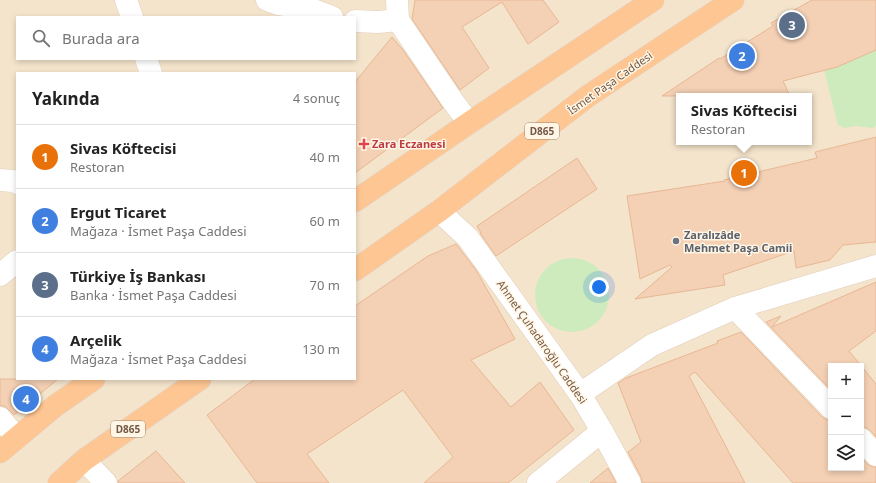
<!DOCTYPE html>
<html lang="tr">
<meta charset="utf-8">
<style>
body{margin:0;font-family:"Noto Sans",sans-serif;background:#f2f2f2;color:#222}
.controls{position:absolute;right:12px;bottom:12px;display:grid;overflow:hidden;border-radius:0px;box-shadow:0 2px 6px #0003}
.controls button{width:36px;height:36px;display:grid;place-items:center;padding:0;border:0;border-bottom:1px solid #e0e0e0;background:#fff;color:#222;font:20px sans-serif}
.you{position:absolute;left:599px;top:287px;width:14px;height:14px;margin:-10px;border:3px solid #fff;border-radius:50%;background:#1a73e8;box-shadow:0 0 0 6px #1a73e833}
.badge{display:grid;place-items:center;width:26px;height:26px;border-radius:50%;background:#ef6b3b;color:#fff;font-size:13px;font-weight:700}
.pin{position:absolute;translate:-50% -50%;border:2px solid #fff;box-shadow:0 1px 4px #0006}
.popup{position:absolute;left:676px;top:93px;width:136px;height:52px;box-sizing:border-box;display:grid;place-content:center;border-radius:0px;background:#fff;filter:drop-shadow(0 1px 3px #0005);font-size:13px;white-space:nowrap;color:#767676}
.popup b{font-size:15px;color:#222}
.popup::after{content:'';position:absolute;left:50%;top:100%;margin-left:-8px;border:8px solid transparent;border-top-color:#fff}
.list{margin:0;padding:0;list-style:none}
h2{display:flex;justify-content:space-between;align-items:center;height:52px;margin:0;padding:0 16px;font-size:17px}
h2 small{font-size:13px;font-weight:400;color:#767676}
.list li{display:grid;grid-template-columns:26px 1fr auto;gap:12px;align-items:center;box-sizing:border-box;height:64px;padding:0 16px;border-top:1px solid #e0e0e0}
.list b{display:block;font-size:15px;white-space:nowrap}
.list p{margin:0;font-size:13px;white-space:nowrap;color:#767676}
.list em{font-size:13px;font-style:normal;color:#767676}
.icon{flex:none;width:22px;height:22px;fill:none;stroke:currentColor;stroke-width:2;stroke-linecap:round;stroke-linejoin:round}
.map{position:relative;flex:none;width:876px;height:483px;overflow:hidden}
.search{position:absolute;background:#fff;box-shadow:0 2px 6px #0003;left:16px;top:16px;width:340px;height:44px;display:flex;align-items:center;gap:10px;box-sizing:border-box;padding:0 14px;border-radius:0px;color:#767676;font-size:15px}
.panel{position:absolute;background:#fff;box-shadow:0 2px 6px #0003;left:16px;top:72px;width:340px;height:308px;border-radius:0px}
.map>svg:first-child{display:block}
</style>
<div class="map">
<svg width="876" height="483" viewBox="0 0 876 483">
<rect width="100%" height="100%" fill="#fdf2de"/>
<path fill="#f5e4cc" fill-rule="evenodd" d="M0,0H876V483H0ZM17,17H355V59H17ZM17,73H355V379H17ZM679,96H809V142H679ZM831,366H861V468H831Z"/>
<g fill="#cdebbc">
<polygon points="876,49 876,126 873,128 856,126 844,128 838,125 824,70"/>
<circle cx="572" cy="295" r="37"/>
</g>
<g fill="#f4d0b4" stroke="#e8b793">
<polygon points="415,0 543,0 559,22 528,44 502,2 462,27 489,68 460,90 412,19"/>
<polygon points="812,0 876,0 876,50 837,67 783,81 790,96 662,96 719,58 720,59 773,26 771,23"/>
<polygon points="392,37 403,50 443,108 355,173 355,82"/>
<polygon points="876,137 876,242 843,245 830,260 796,268 794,251 723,275 725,285 635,299 672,267 670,265 640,279 627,196 725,181 724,180 817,158 815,152"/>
<polygon points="577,158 597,189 496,256 480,233 481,233 477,226"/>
<polygon points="456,244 476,270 515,339 471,360 511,407 540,382 574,430 508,483 424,483 453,457 403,390 307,454 329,483 257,483 207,415 255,379 355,379 355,306 428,256"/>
<polygon points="876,282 876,331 849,351 876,384 876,437 870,430 865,427 861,427 861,366 831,366 831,390 766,322 781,316 772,327"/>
<polygon points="741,332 822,417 827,420 831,420 831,468 861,468 861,457 867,464 872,467 876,467 876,483 793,483 695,372 689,376 745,483 642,483 641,477 628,452 641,442 618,383 626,378 718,343 717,341"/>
<polygon points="0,379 58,379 14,415 5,406 1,406 0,404"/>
<polygon points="156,451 185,483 118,483 118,481"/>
<polygon points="608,468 616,483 590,483"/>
</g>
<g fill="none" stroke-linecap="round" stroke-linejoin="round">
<defs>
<g id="minor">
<polyline points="126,0 132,17"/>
<polyline points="267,0 278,4 308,8 332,17"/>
<polyline points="397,0 398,20 452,100 469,123"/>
<polyline points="355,21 378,22 398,20"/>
<polyline points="146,59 151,73"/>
<polyline points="0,180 13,181 17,183"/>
<polyline points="439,211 468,238 580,394 602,431 630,483"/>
<polyline points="0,275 17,261"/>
<polyline points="735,308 831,408"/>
<polyline points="580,394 652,345 735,308 876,266"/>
<polyline points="0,418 17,438"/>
<polyline points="861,439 876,455"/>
<polyline points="84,460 106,483"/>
<polyline points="538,483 602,431"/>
</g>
<g id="trunk">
<polyline points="355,201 469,123 653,0"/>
<polyline points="355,270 439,211 588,96 733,0"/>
<polyline points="0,452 55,406 94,379"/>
<polyline points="59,483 84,460 200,379"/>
</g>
</defs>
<use href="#minor" stroke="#e1ceba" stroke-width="23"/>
<use href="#trunk" stroke="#ded7d2" stroke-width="23"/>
<use href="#minor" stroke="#fff" stroke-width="22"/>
<use href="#trunk" stroke="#fec692" stroke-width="22"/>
</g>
<path fill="#e0444e" stroke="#fff6e5" stroke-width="1.5" d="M362 138h4v4h4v4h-4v4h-4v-4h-4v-4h4z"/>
<circle fill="#6b7280" stroke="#fff6e5" stroke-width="1.5" cx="676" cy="241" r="4"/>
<g text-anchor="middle" stroke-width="3" stroke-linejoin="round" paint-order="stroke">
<g fill="#fff6e5" stroke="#9e8775" stroke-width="1">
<rect x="525" y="123" width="34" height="16" rx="3"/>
<rect x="111" y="421" width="34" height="16" rx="3"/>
</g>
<g font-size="10" font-weight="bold" fill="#745845">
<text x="542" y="135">D865</text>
<text x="128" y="433">D865</text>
</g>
<g font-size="11" fill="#745845" stroke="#fff6e5">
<text transform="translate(610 83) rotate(-35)" y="4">İsmet Paşa Caddesi</text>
<text transform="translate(542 342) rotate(55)" y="4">Ahmet Çuhadaroğlu Caddesi</text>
</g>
<g font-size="11" font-weight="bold" fill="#be3a42" stroke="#fff6e5" text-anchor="start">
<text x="372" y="148">Zara Eczanesi</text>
</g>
<g font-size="11" font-weight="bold" fill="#5b616d" stroke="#fff6e5" text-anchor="start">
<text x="684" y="239">Zaralızâde<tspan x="684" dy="13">Mehmet Paşa Camii</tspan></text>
</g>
</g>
</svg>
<div class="controls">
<button>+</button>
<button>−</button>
<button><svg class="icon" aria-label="layers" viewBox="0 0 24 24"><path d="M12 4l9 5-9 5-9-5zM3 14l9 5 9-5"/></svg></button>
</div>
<div class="you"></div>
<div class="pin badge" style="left:744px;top:173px;background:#e8710a">1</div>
<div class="popup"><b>Sivas Köftecisi</b>Restoran</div>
<div class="pin badge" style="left:742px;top:56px;background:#3f7fe0">2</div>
<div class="pin badge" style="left:792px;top:25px;background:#5c6f8a">3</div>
<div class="pin badge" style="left:26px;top:399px;background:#3f7fe0">4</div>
<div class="search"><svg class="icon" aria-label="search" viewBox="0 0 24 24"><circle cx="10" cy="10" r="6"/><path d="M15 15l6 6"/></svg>Burada ara</div>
<section class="panel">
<h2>Yakında<small>4 sonuç</small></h2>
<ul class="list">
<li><span class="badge" style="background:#e8710a">1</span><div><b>Sivas Köftecisi</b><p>Restoran</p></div><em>40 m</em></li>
<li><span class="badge" style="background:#3f7fe0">2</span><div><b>Ergut Ticaret</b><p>Mağaza · İsmet Paşa Caddesi</p></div><em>60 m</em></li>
<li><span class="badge" style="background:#5c6f8a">3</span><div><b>Türkiye İş Bankası</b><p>Banka · İsmet Paşa Caddesi</p></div><em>70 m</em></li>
<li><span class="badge" style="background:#3f7fe0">4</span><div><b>Arçelik</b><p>Mağaza · İsmet Paşa Caddesi</p></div><em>130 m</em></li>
</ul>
</section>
</div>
